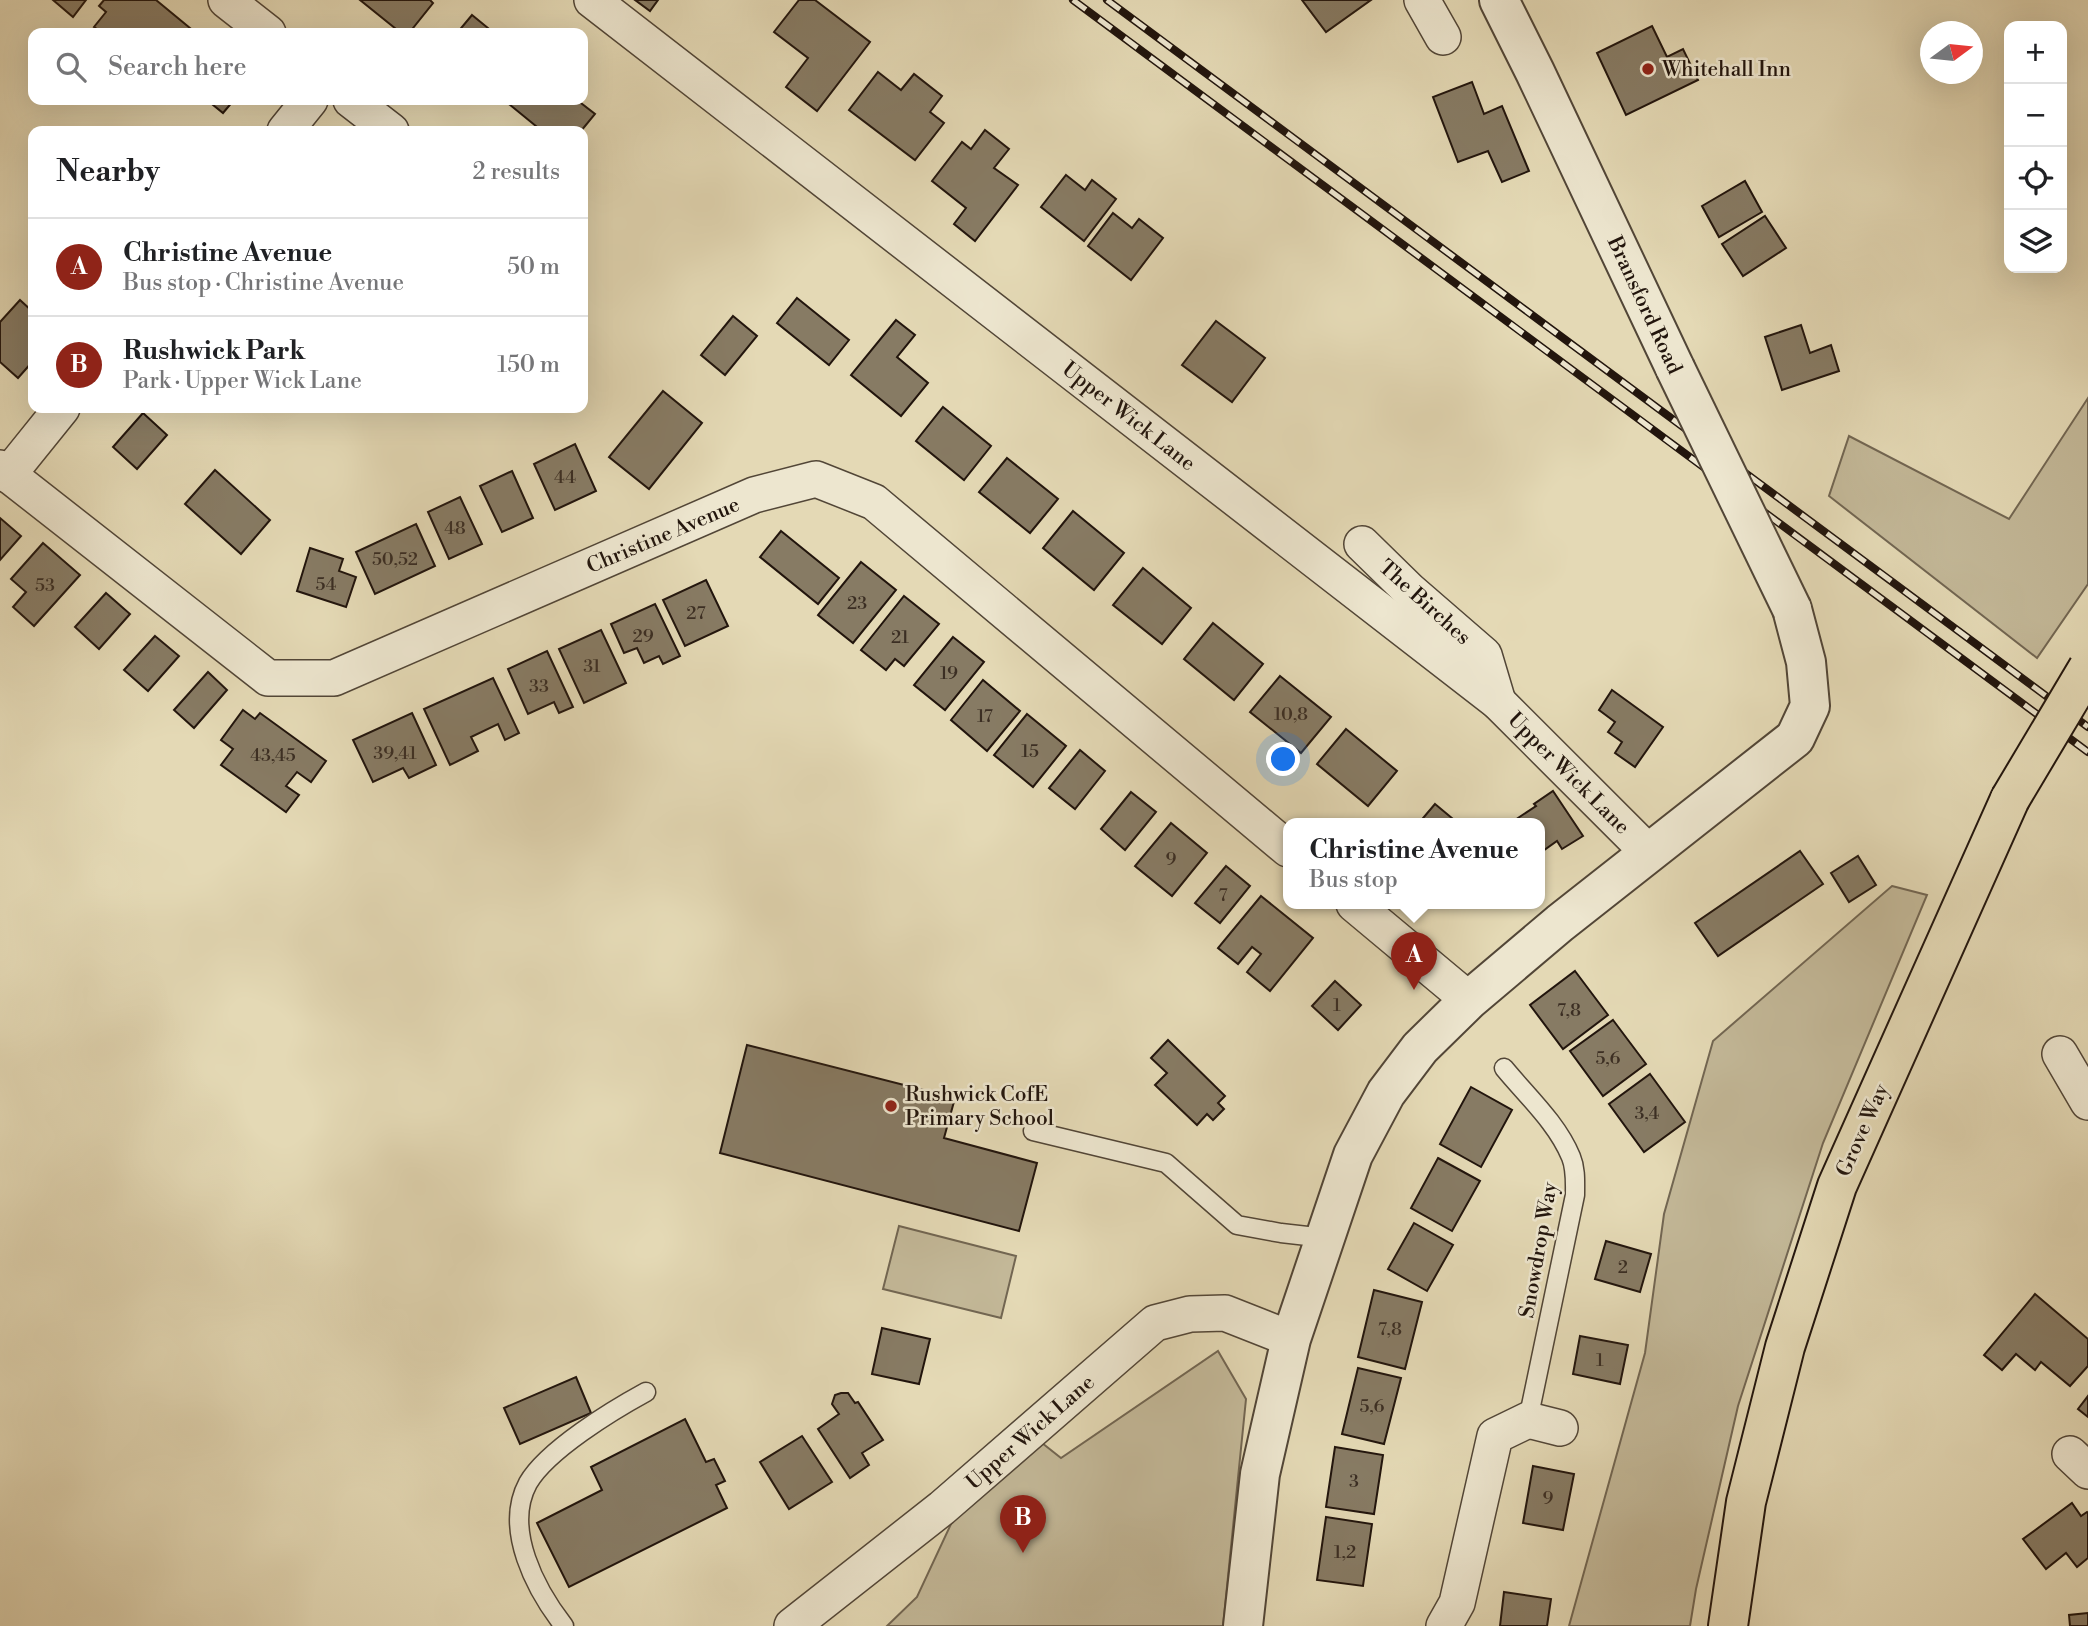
<!DOCTYPE html>
<meta charset="utf-8">
<style>
body{margin:0;font-family:"Libre Bodoni",serif;background:#f2f2f2;color:#202124}
.controls{position:absolute;right:21px;top:21px;display:grid;overflow:hidden;border-radius:14px;box-shadow:0 7px 28px #0002}
.controls button{width:63px;height:63px;display:grid;place-items:center;padding:0;border:0;border-bottom:2px solid #e0e0e0;background:#fff;color:#202124;font:35px sans-serif}
.compass{position:absolute;left:1920px;top:21px;width:63px;height:63px;border-radius:50%;background:#fff;box-shadow:0 7px 28px #0002;rotate:75deg}
.you{position:absolute;left:1284px;top:760px;width:24px;height:24px;margin:-18px;border:5px solid #fff;border-radius:50%;background:#1a73e8;box-shadow:0 0 0 10px #1a73e833}
.badge{display:grid;place-items:center;width:46px;height:46px;border-radius:50%;background:#8f2418;color:#fff;font-size:23px;font-weight:700}
.pin{position:absolute;translate:-50% -58px;filter:drop-shadow(0 2px 4px #0008)}
.pin::after{content:'';position:absolute;top:37px;width:24px;height:21px;background:inherit;clip-path:polygon(0 0,100% 0,50% 100%)}
.popup{position:absolute;left:1283px;top:818px;width:262px;height:91px;box-sizing:border-box;display:grid;place-content:center;border-radius:14px;background:#fff;filter:drop-shadow(0 2px 5px #0005);font-size:23px;white-space:nowrap;color:#757577}
.popup b{font-size:26px;color:#202124}
.popup::after{content:'';position:absolute;left:50%;top:100%;margin-left:-14px;border:14px solid transparent;border-top-color:#fff}
.list{margin:0;padding:0;list-style:none}
h2{display:flex;justify-content:space-between;align-items:center;height:91px;margin:0;padding:0 28px;font-size:30px}
h2 small{font-size:23px;font-weight:400;color:#757577}
.list li{display:grid;grid-template-columns:46px 1fr auto;gap:21px;align-items:center;box-sizing:border-box;height:98px;padding:0 28px;border-top:2px solid #e0e0e0}
.list b{display:block;font-size:26px;white-space:nowrap}
.list p{margin:0;font-size:23px;white-space:nowrap;color:#757577}
.list em{font-size:23px;font-style:normal;color:#757577}
.icon{flex:none;width:38px;height:38px;fill:none;stroke:currentColor;stroke-width:2;stroke-linecap:round;stroke-linejoin:round}
.map{position:relative;flex:none;width:2088px;height:1626px;overflow:hidden}
.search{position:absolute;background:#fff;box-shadow:0 7px 28px #0002;left:28px;top:28px;width:560px;height:77px;display:flex;align-items:center;gap:18px;box-sizing:border-box;padding:0 24px;border-radius:14px;color:#757577;font-size:26px}
.panel{position:absolute;background:#fff;box-shadow:0 7px 28px #0002;left:28px;top:126px;width:560px;height:287px;border-radius:14px}
.map>svg:first-child{display:block}
</style>
<div class="map">
<svg width="2088" height="1626" viewBox="0 0 2088 1626">
<rect width="100%" height="100%" fill="#e4d9b5"/>
<filter id="stains"><feTurbulence type="fractalNoise" baseFrequency=".00286" numOctaves="4"/><feColorMatrix values="0 0 0 0 .2 0 0 0 0 .09 0 0 0 0 .02 0 0 0 .5 -.17"/></filter>
<radialGradient id="worn" r=".72"><stop offset=".6" stop-color="#630" stop-opacity="0"/><stop offset="1" stop-color="#630" stop-opacity=".3"/></radialGradient>
<g fill="#c3b898" stroke="#726652" stroke-width="2">
<polygon points="2088,398 2088,584 2037,658 1829,496 1849,436 2009,519"/>
<polygon points="1892,886 1927,895 1823,1143 1738,1406 1696,1589 1690,1626 1569,1626 1645,1353 1664,1214 1713,1041"/>
<polygon points="899,1226 1016,1256 1001,1318 883,1289"/>
<polygon points="1218,1351 1246,1399 1223,1626 887,1626 917,1597 958,1509 1037,1439 1061,1458"/>
</g>
<g fill="#877b64" stroke="#22150d" stroke-width="2">
<polygon points="53,0 86,0 73,17"/>
<polygon points="104,0 156,0 196,33 103,33 94,27 106,12 99,6"/>
<polygon points="360,0 430,0 433,3 409,33 401,33"/>
<polygon points="635,0 658,0 650,11"/>
<polygon points="799,0 815,0 870,42 817,111 786,87 808,58 774,32"/>
<polygon points="1302,0 1371,0 1326,32"/>
<polygon points="472,15 494,33 457,33"/>
<polygon points="1652,26 1667,57 1683,49 1698,80 1626,115 1597,53"/>
<polygon points="878,72 901,90 914,74 942,96 930,112 944,123 915,160 849,110"/>
<polygon points="1472,82 1484,114 1502,106 1529,171 1502,182 1488,151 1458,162 1433,97"/>
<polygon points="207,100 234,100 223,113"/>
<polygon points="504,100 577,100 595,114 581,131 542,131"/>
<polygon points="985,130 1009,149 994,168 1018,185 975,241 954,224 966,208 932,181 962,142 971,149"/>
<polygon points="1066,175 1085,190 1092,180 1116,199 1084,241 1041,207"/>
<polygon points="1745,181 1762,212 1719,237 1702,206"/>
<polygon points="1113,213 1132,228 1139,219 1163,238 1131,280 1088,246"/>
<polygon points="1765,216 1786,248 1743,276 1722,244"/>
<polygon points="797,298 849,340 829,365 777,323"/>
<polygon points="20,300 33,312 33,361 18,378 0,362 0,322"/>
<polygon points="733,316 757,336 725,375 701,355"/>
<polygon points="896,320 915,335 897,357 928,383 901,416 851,375"/>
<polygon points="1216,321 1265,358 1232,402 1182,365"/>
<polygon points="1801,325 1810,353 1831,345 1839,371 1782,390 1765,337"/>
<polygon points="663,391 702,423 649,489 609,457"/>
<polygon points="943,407 991,446 964,480 916,441"/>
<polygon points="143,413 167,435 137,469 113,447"/>
<polygon points="575,444 596,491 555,510 534,464"/>
<polygon points="1007,458 1058,499 1030,533 979,492"/>
<polygon points="215,470 270,520 241,554 185,504"/>
<polygon points="512,471 533,518 502,532 480,486"/>
<polygon points="460,497 482,544 449,559 428,512"/>
<polygon points="1073,511 1124,553 1094,590 1043,548"/>
<polygon points="0,518 21,536 0,560"/>
<polygon points="416,524 435,566 375,594 356,552"/>
<polygon points="781,531 839,578 818,604 760,557"/>
<polygon points="43,543 80,575 34,626 13,607 26,592 11,579"/>
<polygon points="310,548 343,559 339,571 356,577 346,607 297,591"/>
<polygon points="861,562 896,590 853,643 818,615"/>
<polygon points="1143,568 1191,608 1162,644 1113,605"/>
<polygon points="706,580 728,626 685,646 663,600"/>
<polygon points="106,593 130,614 99,649 75,627"/>
<polygon points="904,596 939,624 904,666 895,659 886,670 861,650"/>
<polygon points="655,604 680,656 663,664 659,656 644,663 637,648 624,653 611,624"/>
<polygon points="1213,623 1263,664 1234,700 1184,659"/>
<polygon points="601,630 626,683 584,703 559,649"/>
<polygon points="155,636 179,656 148,691 124,670"/>
<polygon points="953,637 984,662 945,710 914,685"/>
<polygon points="547,651 573,707 559,713 554,702 528,714 508,669"/>
<polygon points="208,672 227,690 194,728 174,710"/>
<polygon points="1280,676 1331,717 1301,753 1250,712"/>
<polygon points="493,678 519,733 505,740 498,724 471,737 478,751 450,765 424,709"/>
<polygon points="983,680 1020,711 987,751 951,720"/>
<polygon points="1612,690 1663,727 1635,767 1615,753 1622,742 1608,732 1615,722 1599,710"/>
<polygon points="243,710 255,719 260,713 326,761 311,782 297,772 286,786 299,795 286,812 221,765 233,749 221,740"/>
<polygon points="412,713 436,765 409,778 403,768 373,782 353,740"/>
<polygon points="1027,714 1066,746 1033,787 994,755"/>
<polygon points="1346,729 1397,771 1368,806 1317,764"/>
<polygon points="1080,750 1105,771 1075,809 1049,788"/>
<polygon points="1553,791 1583,836 1562,849 1557,841 1540,853 1540,824 1509,824 1536,806 1534,804"/>
<polygon points="1131,792 1156,812 1125,850 1101,829"/>
<polygon points="1435,804 1459,824 1418,824"/>
<polygon points="1171,823 1207,853 1172,896 1135,866"/>
<polygon points="1800,851 1823,884 1718,956 1695,923"/>
<polygon points="1858,856 1876,885 1849,902 1831,873"/>
<polygon points="1226,866 1250,886 1220,923 1195,903"/>
<polygon points="1261,896 1313,938 1270,991 1247,972 1261,954 1252,947 1238,964 1218,948"/>
<polygon points="1575,971 1608,1015 1563,1049 1530,1005"/>
<polygon points="1335,981 1361,1005 1338,1030 1312,1006"/>
<polygon points="1613,1020 1646,1064 1603,1096 1570,1051"/>
<polygon points="1168,1040 1225,1096 1218,1103 1224,1109 1213,1120 1207,1114 1197,1125 1155,1085 1167,1073 1151,1058"/>
<polygon points="747,1045 955,1098 944,1138 1037,1163 1019,1231 720,1153"/>
<polygon points="1650,1074 1685,1122 1644,1152 1609,1104"/>
<polygon points="1471,1087 1512,1110 1481,1167 1440,1144"/>
<polygon points="1438,1158 1480,1181 1452,1231 1411,1208"/>
<polygon points="1414,1223 1453,1245 1427,1291 1388,1269"/>
<polygon points="1606,1241 1651,1254 1640,1292 1595,1279"/>
<polygon points="1374,1290 1422,1302 1405,1369 1358,1357"/>
<polygon points="2035,1294 2088,1339 2088,1366 2070,1386 2041,1362 2035,1370 2016,1354 2002,1370 1984,1355"/>
<polygon points="882,1328 930,1339 919,1384 872,1374"/>
<polygon points="1580,1336 1628,1345 1620,1384 1573,1374"/>
<polygon points="1358,1368 1401,1378 1384,1444 1342,1434"/>
<polygon points="576,1377 591,1413 520,1444 504,1408"/>
<polygon points="841,1393 848,1393 855,1403 858,1402 883,1440 862,1453 869,1465 850,1478 818,1429 839,1414 832,1404 835,1395"/>
<polygon points="2088,1396 2088,1417 2078,1409"/>
<polygon points="685,1419 706,1462 714,1459 725,1481 716,1485 727,1508 569,1587 537,1523 602,1490 591,1467"/>
<polygon points="802,1436 832,1482 789,1509 760,1462"/>
<polygon points="1335,1447 1383,1455 1374,1514 1326,1507"/>
<polygon points="1533,1466 1574,1474 1563,1530 1523,1523"/>
<polygon points="2072,1503 2081,1516 2087,1512 2088,1513 2088,1558 2077,1567 2066,1553 2046,1569 2023,1539"/>
<polygon points="1326,1517 1372,1524 1363,1586 1317,1580"/>
<polygon points="1504,1592 1551,1599 1547,1626 1500,1626"/>
<polygon points="2088,1613 2088,1626 2070,1626 2069,1615"/>
</g>
<g fill="none" stroke-linecap="round" stroke-linejoin="round">
<defs>
<g id="service">
<path d="M1504,1068C1527,1096 1557,1123 1571,1157C1576,1169 1575,1182 1575,1195L1528,1420"/>
<polyline points="1033,1131 1166,1163 1237,1225 1281,1233 1325,1238"/>
<path d="M564,1626C536,1590 503,1529 528,1483C547,1450 613,1410 646,1392"/>
</g>
<g id="minor">
<polyline points="226,0 268,33"/>
<polyline points="592,0 1498,702 1649,853"/>
<polyline points="1422,0 1443,37"/>
<polyline points="351,100 391,131"/>
<polyline points="285,131 310,100"/>
<polyline points="0,468 268,678 334,678 754,495 816,479 874,502 1288,849"/>
<polyline points="8,475 62,408"/>
<polyline points="1362,544 1409,590 1484,655 1498,702"/>
<polyline points="1354,904 1469,1000"/>
<polyline points="2060,1054 2088,1102"/>
<polyline points="2070,1454 2088,1471"/>
<polyline points="792,1626 942,1508 1155,1323 1190,1314 1225,1313 1291,1339"/>
<polyline points="1444,1626 1457,1603 1495,1436 1528,1420 1560,1428"/>
</g>
<g id="tertiary">
<polyline points="1499,0 1535,72 1675,368"/>
<polyline points="1243,1626 1260,1474 1291,1339 1353,1155 1386,1093 1420,1048 1469,1000 1560,923 1795,738 1810,706 1806,662 1792,609"/>
</g>
<polyline id="trunk" points="1728,1626 1746,1502 1785,1347 1837,1186 2010,799"/>
</defs>
<use href="#service" stroke="#524637" stroke-width="21"/>
<use href="#minor" stroke="#524637" stroke-width="38"/>
<use href="#tertiary" stroke="#524637" stroke-width="42"/>
<use href="#trunk" stroke="#22150d" stroke-width="42"/>
<use href="#service" stroke="#ede6cf" stroke-width="18"/>
<use href="#minor" stroke="#ede6cf" stroke-width="35"/>
<use href="#tertiary" stroke="#ede6cf" stroke-width="38"/>
<use href="#trunk" stroke="#e4d9b5" stroke-width="38"/>
<defs>
<g id="rail">
<polyline points="1073,0 2088,752"/>
<polyline points="1107,0 2088,727"/>
</g>
</defs>
<use href="#rail" stroke="#22150d" stroke-width="8"/>
<use href="#rail" stroke="#ede6cf" stroke-width="5" stroke-dasharray="16" stroke-linecap="butt"/>
<defs>
<polyline id="tertiary-bridge" points="1675,368 1792,609"/>
<polyline id="trunk-bridge" points="2010,799 2088,668"/>
</defs>
<use href="#tertiary-bridge" stroke="#524637" stroke-width="42" stroke-linecap="butt"/>
<use href="#trunk-bridge" stroke="#22150d" stroke-width="42" stroke-linecap="butt"/>
<use href="#tertiary-bridge" stroke="#ede6cf" stroke-width="38"/>
<use href="#trunk-bridge" stroke="#e4d9b5" stroke-width="38"/>
</g>
<g fill="#8f2418" stroke="#ede6cf" stroke-width="2.5">
<circle cx="1648" cy="69" r="7"/>
<circle cx="891" cy="1106" r="7"/>
</g>
<g text-anchor="middle" stroke-width="5" stroke-linejoin="round" paint-order="stroke">
<g font-size="18" fill="#3b2e23">
<text x="565" y="483">44</text>
<text x="455" y="534">48</text>
<text x="395" y="565">50,52</text>
<text x="326" y="590">54</text>
<text x="45" y="591">53</text>
<text x="857" y="609">23</text>
<text x="696" y="619">27</text>
<text x="643" y="642">29</text>
<text x="900" y="643">21</text>
<text x="592" y="672">31</text>
<text x="949" y="679">19</text>
<text x="539" y="692">33</text>
<text x="1291" y="720">10,8</text>
<text x="985" y="722">17</text>
<text x="1030" y="757">15</text>
<text x="395" y="759">39,41</text>
<text x="273" y="761">43,45</text>
<text x="1171" y="865">9</text>
<text x="1223" y="901">7</text>
<text x="1337" y="1011">1</text>
<text x="1569" y="1016">7,8</text>
<text x="1608" y="1064">5,6</text>
<text x="1647" y="1119">3,4</text>
<text x="1623" y="1273">2</text>
<text x="1390" y="1335">7,8</text>
<text x="1600" y="1366">1</text>
<text x="1372" y="1412">5,6</text>
<text x="1354" y="1487">3</text>
<text x="1548" y="1504">9</text>
<text x="1345" y="1558">1,2</text>
</g>
<g font-size="21" fill="#22150d" stroke="#ede6cf" text-anchor="start">
<text x="1662" y="76">Whitehall Inn</text>
<text x="905" y="1101">Rushwick CofE<tspan x="905" dy="24">Primary School</tspan></text>
</g>
<g font-size="21" fill="#22150d" stroke="#ede6cf">
<text transform="translate(1645 305) rotate(65)" y="7">Bransford Road</text>
<text transform="translate(1129 416) rotate(38)" y="7">Upper Wick Lane</text>
<text transform="translate(663 535) rotate(-23)" y="7">Christine Avenue</text>
<text transform="translate(1425 602) rotate(42)" y="7">The Birches</text>
<text transform="translate(1569 773) rotate(45)" y="7">Upper Wick Lane</text>
<text transform="translate(1862 1130) rotate(-66)" y="7">Grove Way</text>
<text transform="translate(1538 1250) rotate(-80)" y="7">Snowdrop Way</text>
<text transform="translate(1030 1432) rotate(-41)" y="7">Upper Wick Lane</text>
</g>
</g>
<rect width="100%" height="100%" filter="url(#stains)"/>
<rect width="100%" height="100%" fill="url(#worn)"/>
</svg>
<div class="controls">
<button>+</button>
<button>−</button>
<button><svg class="icon" aria-label="locate" viewBox="0 0 24 24"><circle cx="12" cy="12" r="6"/><path d="M12 2v4M12 18v4M2 12h4M18 12h4"/></svg></button>
<button><svg class="icon" aria-label="layers" viewBox="0 0 24 24"><path d="M12 4l9 5-9 5-9-5zM3 14l9 5 9-5"/></svg></button>
</div>
<svg class="compass" viewBox="-18 -18 36 36"><path d="M0-13l5 13h-10z" fill="#e53935"/><path d="M0 13l5-13h-10z" fill="#757577"/></svg>
<div class="you"></div>
<div class="pin badge" style="left:1414px;top:990px">A</div>
<div class="popup"><b>Christine Avenue</b>Bus stop</div>
<div class="pin badge" style="left:1023px;top:1553px">B</div>
<div class="search"><svg class="icon" aria-label="search" viewBox="0 0 24 24"><circle cx="10" cy="10" r="6"/><path d="M15 15l6 6"/></svg>Search here</div>
<section class="panel">
<h2>Nearby<small>2 results</small></h2>
<ul class="list">
<li><span class="badge">A</span><div><b>Christine Avenue</b><p>Bus stop · Christine Avenue</p></div><em>50 m</em></li>
<li><span class="badge">B</span><div><b>Rushwick Park</b><p>Park · Upper Wick Lane</p></div><em>150 m</em></li>
</ul>
</section>
</div>
